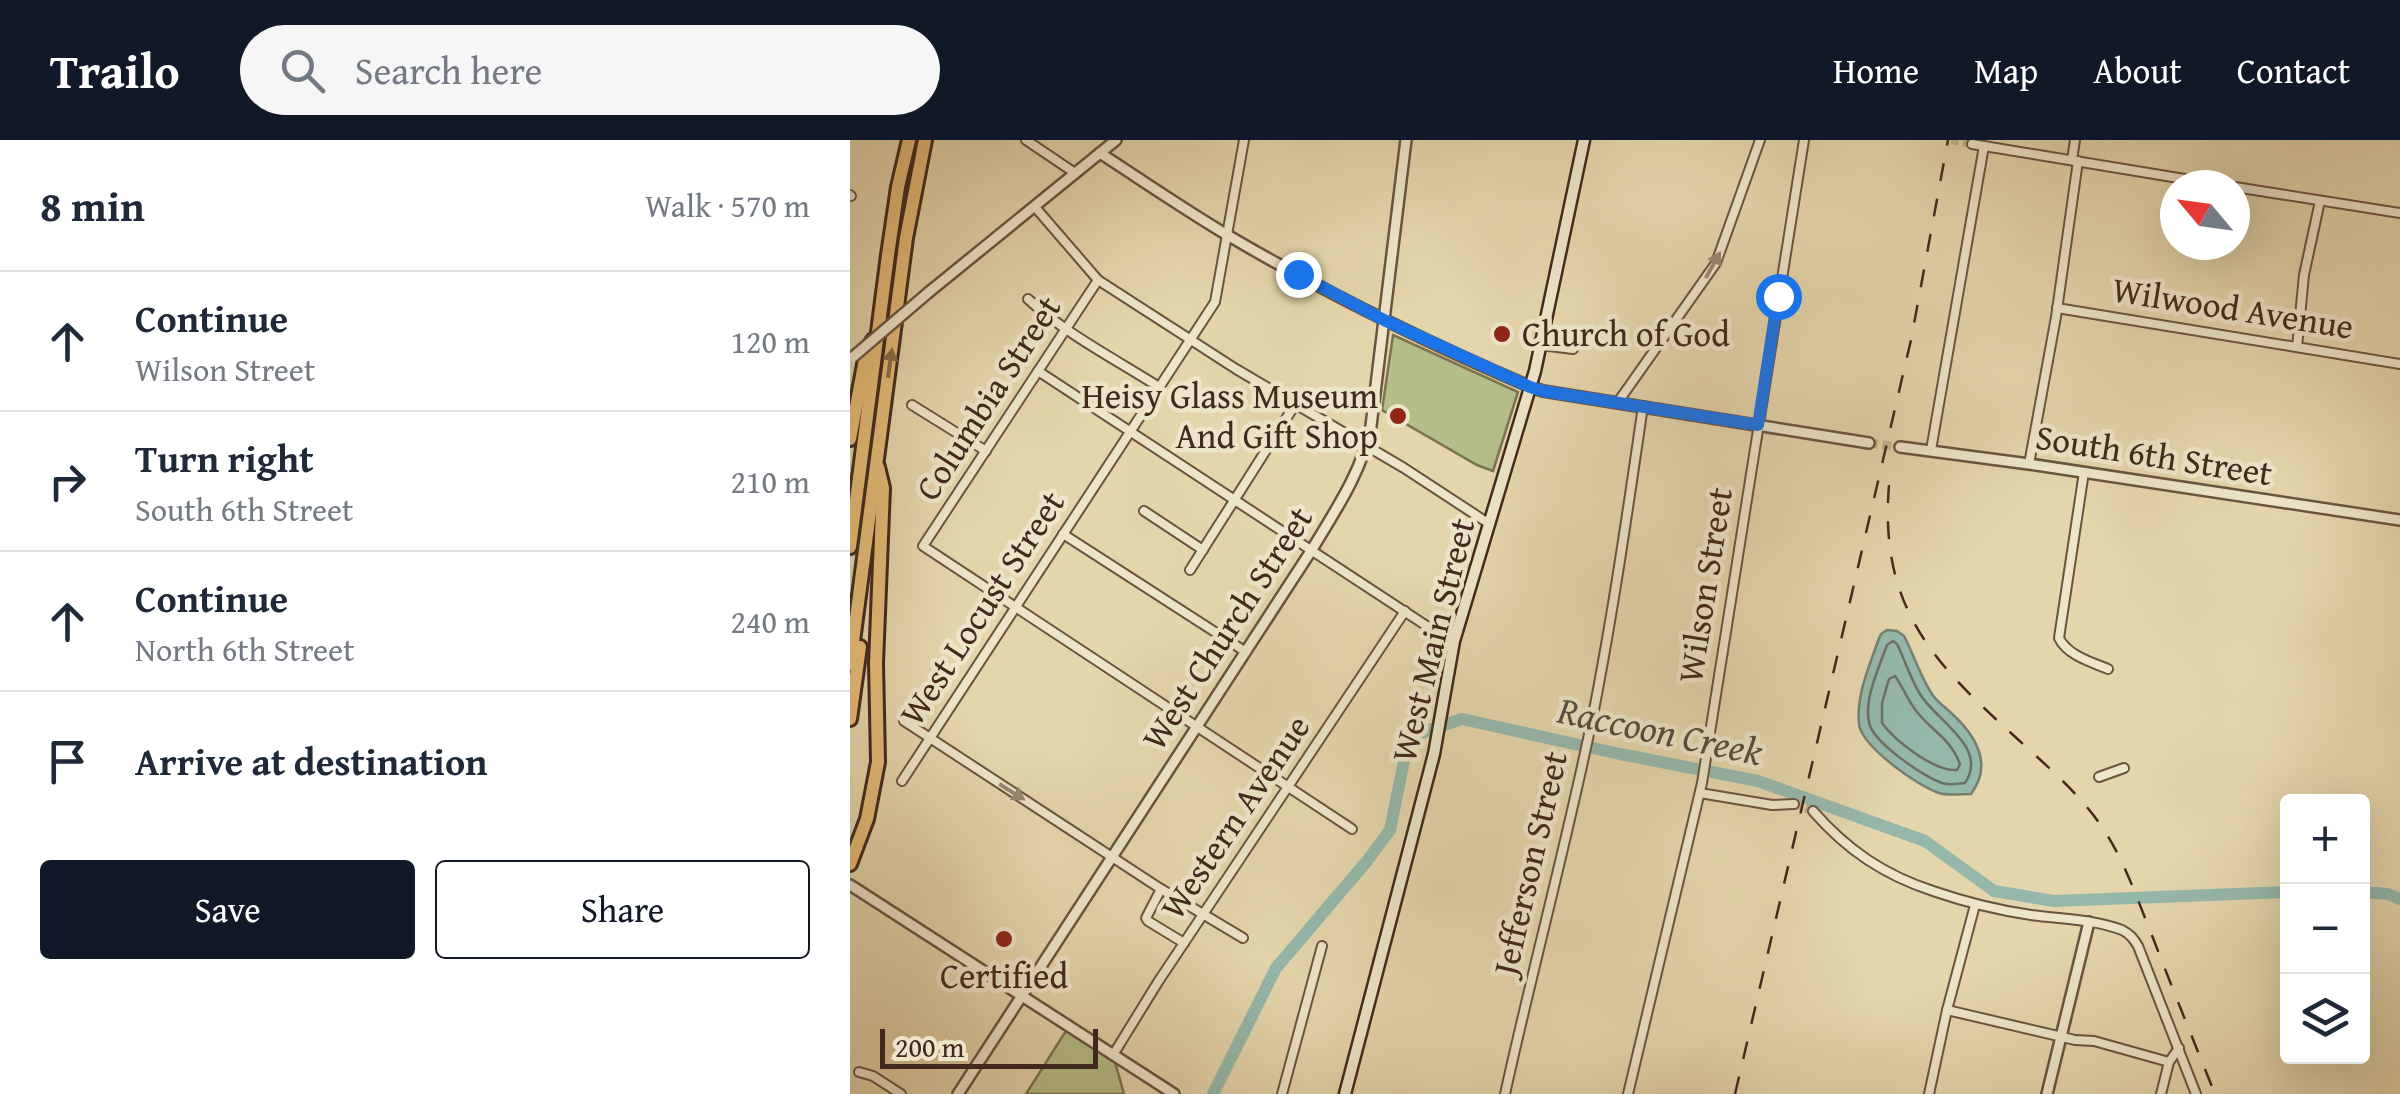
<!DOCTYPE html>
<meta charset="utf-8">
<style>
body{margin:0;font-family:"Gentium Book Plus",serif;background:#f6f6f7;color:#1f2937}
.controls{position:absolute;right:30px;bottom:30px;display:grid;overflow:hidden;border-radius:10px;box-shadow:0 10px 40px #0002}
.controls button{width:90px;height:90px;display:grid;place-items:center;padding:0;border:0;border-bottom:2px solid #e0e1e3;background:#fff;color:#1f2937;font:50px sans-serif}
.compass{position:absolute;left:1310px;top:30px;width:90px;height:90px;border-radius:50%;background:#fff;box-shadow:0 10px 40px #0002;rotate:299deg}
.scale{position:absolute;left:30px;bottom:25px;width:218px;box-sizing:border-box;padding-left:10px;border:5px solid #42291d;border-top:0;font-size:28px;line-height:35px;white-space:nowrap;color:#42291d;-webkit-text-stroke:8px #ede4c9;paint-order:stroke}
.stop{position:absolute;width:30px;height:30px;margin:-22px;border:8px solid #1a73e8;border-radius:50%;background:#fff}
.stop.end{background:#1a73e8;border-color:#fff;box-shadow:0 2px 10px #0008}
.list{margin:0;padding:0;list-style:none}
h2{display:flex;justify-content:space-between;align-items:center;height:130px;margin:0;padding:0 40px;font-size:42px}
h2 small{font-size:32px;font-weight:400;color:#747a83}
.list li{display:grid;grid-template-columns:65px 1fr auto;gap:30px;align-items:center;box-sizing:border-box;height:140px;padding:0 40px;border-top:2px solid #e0e1e3}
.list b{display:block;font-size:38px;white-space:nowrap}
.list p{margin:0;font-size:32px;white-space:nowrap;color:#747a83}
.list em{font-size:32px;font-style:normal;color:#747a83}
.actions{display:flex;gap:20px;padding:30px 40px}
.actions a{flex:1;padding:22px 0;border:2px solid #111827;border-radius:10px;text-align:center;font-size:35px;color:#111827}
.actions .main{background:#111827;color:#fff}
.icon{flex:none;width:55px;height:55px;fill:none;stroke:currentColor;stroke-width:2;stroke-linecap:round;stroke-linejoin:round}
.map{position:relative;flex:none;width:1550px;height:954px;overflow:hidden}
header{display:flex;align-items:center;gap:60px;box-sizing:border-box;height:140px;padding:0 50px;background:#111827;color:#fff}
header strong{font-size:48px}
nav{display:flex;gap:55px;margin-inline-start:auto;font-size:35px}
.search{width:700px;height:90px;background:#f6f6f7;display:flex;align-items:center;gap:25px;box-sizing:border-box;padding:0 35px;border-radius:55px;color:#747a83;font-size:38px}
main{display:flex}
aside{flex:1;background:#fff}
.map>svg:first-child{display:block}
</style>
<header>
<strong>Trailo</strong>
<div class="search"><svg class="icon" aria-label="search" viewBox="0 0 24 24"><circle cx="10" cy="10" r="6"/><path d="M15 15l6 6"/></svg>Search here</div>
<nav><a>Home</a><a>Map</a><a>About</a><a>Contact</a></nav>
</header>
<main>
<aside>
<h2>8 min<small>Walk · 570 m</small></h2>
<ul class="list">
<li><svg class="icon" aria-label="ahead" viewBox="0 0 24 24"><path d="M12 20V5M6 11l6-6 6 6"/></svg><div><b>Continue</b><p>Wilson Street</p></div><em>120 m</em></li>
<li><svg class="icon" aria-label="right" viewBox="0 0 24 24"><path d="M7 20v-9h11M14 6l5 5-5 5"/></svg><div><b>Turn right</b><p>South 6th Street</p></div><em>210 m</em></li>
<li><svg class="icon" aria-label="ahead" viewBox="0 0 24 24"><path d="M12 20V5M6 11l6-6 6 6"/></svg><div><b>Continue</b><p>North 6th Street</p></div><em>240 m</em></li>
<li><svg class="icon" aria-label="arrive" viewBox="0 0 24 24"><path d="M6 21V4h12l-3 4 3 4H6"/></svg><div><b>Arrive at destination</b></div></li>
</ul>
<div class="actions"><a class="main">Save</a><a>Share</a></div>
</aside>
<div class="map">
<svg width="1550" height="954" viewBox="0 0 1550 954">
<rect width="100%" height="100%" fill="#e4d5ac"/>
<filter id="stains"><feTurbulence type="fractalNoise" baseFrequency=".002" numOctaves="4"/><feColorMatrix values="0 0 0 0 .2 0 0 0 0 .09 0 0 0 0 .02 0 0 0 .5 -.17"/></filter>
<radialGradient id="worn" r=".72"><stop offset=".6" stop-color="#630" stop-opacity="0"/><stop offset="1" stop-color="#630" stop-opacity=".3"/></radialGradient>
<g fill="#b5bd89" stroke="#7c7353" stroke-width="2.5">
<polygon points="543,195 668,252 643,331 627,325 532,270"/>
<polygon points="219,886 263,915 274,954 176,954"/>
</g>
<path fill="#95b8ab" stroke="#747f72" stroke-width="2.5" d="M1037,490L1047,491L1054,496C1064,515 1070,536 1082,554C1087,562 1093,565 1099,571C1125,594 1144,623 1121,654C1111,654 1098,656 1089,653C1069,647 1011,606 1009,584C1006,556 1019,527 1028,501L1031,494Z"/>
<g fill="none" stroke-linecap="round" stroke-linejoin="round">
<g stroke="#6c7064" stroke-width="2.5">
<path d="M1043,501L1047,504C1055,520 1060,538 1070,554C1086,581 1139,607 1115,643C1108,644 1098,645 1092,643C1073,636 1022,602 1019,582C1014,558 1029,528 1037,505Z"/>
<path d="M1045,536C1053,547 1058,561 1067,572C1083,592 1100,598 1110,624L1107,630C1085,632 1045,601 1032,583V563L1039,539Z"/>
</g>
<g stroke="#95b8ab" stroke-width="12">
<polyline points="1512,752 1538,754 1550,759"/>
<polyline points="363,954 426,828 517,721 540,690 555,616 565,595 612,579 770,614 908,641 1075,701 1144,751 1204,761 1438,752"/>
</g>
<g stroke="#c4b38f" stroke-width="8" stroke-dasharray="8 4" stroke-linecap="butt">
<polyline points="1101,0 1122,4"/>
<polyline points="944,664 963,671"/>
</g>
<polyline stroke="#c4b38f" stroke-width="9" stroke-dasharray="9 4.5" stroke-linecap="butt" points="1019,303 1050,307"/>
<defs>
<g id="minor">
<polyline points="176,0 225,33"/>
<polyline points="1122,4 1371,45"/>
<polyline points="1222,20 1225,0"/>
<polyline points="1385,47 1550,73"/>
<polyline points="0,55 1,56"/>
<polyline points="185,67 248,140 386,229 554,328 638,383"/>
<polyline points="248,140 73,406 502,689"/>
<path d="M178,159C216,194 265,219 309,247"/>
<polyline points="1207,168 1550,224"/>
<polyline points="691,205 723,209"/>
<polyline points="1447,207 1454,135 1470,61"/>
<polyline points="188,231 592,496 604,501"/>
<polyline points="768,262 866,123 910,0"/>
<polyline points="62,265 136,311"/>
<polyline points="1081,310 1134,6"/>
<polyline points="1179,324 1206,177 1228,21"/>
<path d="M1234,332L1209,498C1217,515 1241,522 1258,529"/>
<polyline points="294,371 353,410"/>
<polyline points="213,394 396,512"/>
<polyline points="340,430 446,263"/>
<polyline points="54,581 311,749 393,798"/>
<polyline points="1249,637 1274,628"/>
<polyline points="52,641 365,162 394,0"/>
<polyline points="850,653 922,665 944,664"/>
<path d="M963,671C997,710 1034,735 1083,751C1115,762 1147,770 1181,775C1210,779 1243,779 1272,790C1280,794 1283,798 1288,806L1346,954"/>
<polyline points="311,749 296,778 298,781 334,803"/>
<polyline points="1097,870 1225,900 1244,901 1319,922"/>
<polyline points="263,915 308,842 555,471"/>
<polyline points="9,932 23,936 51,954"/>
<polyline points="432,954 472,806"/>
<path d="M655,954C683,827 717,702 743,575C763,473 778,369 793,266"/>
<polyline points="778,954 852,643 954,0"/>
<polyline points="1079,954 1097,870 1125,765"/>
<polyline points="1311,954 1319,922 1329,908"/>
</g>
<g id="tertiary">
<path d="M250,13C293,41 335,70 379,96C476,153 578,203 681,247L693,251L1019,303"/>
<polyline points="79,152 266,0"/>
<polyline points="1050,307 1179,324 1550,380"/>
<polyline points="0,745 324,954"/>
<path d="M108,954L461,411C485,371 512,332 521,286L556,0"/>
<polyline points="1197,954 1239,782"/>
</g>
<polyline id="secondary" points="495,954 584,614 604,501 685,231 734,0"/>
<g id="motorway">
<polyline points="0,299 16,214 23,200"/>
<polyline points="0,407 38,115 48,47 59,0"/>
<polyline points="0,524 56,98 75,0"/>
<polyline points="0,579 10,507"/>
<polyline points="0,724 17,679 28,622 26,523 33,348 28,327"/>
</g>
</defs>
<use href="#minor" stroke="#6a5441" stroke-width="12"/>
<use href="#tertiary" stroke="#6a5441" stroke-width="14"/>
<use href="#secondary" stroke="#42291d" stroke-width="15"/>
<use href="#motorway" stroke="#42291d" stroke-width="18"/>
<use href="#minor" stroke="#ede4c9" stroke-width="8"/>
<use href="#tertiary" stroke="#ede4c9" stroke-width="9"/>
<use href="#secondary" stroke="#ede4c9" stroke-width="10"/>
<use href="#motorway" stroke="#e2ba76" stroke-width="12"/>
<g stroke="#42291d" stroke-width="2.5" stroke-dasharray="18 18" stroke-linecap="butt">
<path d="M1039,345C1028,478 1094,532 1184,614C1208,636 1233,659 1252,687C1275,721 1287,759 1303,798C1323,850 1344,902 1365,954"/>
<polyline points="885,954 1061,200 1098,0"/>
</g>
<defs>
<polyline id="tertiary-bridge" points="3,217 79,152"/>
</defs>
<use href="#tertiary-bridge" stroke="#6a5441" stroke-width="14" stroke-linecap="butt"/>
<use href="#tertiary-bridge" stroke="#ede4c9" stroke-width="9"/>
</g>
<defs><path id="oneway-solid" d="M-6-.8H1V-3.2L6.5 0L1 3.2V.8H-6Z" transform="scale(2.5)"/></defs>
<g fill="#988673">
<use href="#oneway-solid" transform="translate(863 125) rotate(-61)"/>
<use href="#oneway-solid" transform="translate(162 652) rotate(32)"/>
</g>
<use fill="#8a6a45" href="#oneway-solid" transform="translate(40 223) rotate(-82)"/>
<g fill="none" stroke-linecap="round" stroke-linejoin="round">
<polyline stroke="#1a73e8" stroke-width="12" points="448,134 534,180 680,247 693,251 908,285 928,156"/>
</g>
<g fill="#8f2418" stroke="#ede4c9" stroke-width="4">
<circle cx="652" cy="194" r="10"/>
<circle cx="548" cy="276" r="10"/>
<circle cx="154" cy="799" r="10"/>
</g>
<g text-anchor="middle" stroke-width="9" stroke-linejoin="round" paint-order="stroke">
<g font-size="35" fill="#42291d" stroke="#ede4c9">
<text transform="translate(1383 168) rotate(9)" y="12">Wilwood Avenue</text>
<text transform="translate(138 258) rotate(-57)" y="12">Columbia Street</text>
<text transform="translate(1304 315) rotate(9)" y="12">South 6th Street</text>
<text transform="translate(855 445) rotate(-81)" y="12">Wilson Street</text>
<text transform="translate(132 468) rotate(-57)" y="12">West Locust Street</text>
<text transform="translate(377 488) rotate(-57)" y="12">West Church Street</text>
<text transform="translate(583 500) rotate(-76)" y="12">West Main Street</text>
<text transform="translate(385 677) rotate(-56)" y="12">Western Avenue</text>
<text transform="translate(680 723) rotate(-77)" y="12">Jefferson Street</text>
</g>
<g font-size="35" fill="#42291d" stroke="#ede4c9" text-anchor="start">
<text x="672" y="206">Church of God</text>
<text x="528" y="268" text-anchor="end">Heisy Glass Museum<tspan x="528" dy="40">And Gift Shop</tspan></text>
<text x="154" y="848" text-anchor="middle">Certified</text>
</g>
<g font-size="38" font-style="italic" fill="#574d40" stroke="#ede4c9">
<text transform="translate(810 591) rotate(12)" y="13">Raccoon Creek</text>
</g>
</g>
<rect width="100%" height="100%" filter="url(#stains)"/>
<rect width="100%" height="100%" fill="url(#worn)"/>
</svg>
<div class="controls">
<button>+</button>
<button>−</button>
<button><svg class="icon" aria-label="layers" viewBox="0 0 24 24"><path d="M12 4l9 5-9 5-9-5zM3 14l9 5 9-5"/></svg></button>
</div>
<svg class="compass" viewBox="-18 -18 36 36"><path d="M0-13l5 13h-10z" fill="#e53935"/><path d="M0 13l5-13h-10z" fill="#747a83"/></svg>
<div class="scale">200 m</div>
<div class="stop" style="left:928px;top:156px"></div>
<div class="stop end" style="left:448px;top:134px"></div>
</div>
</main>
